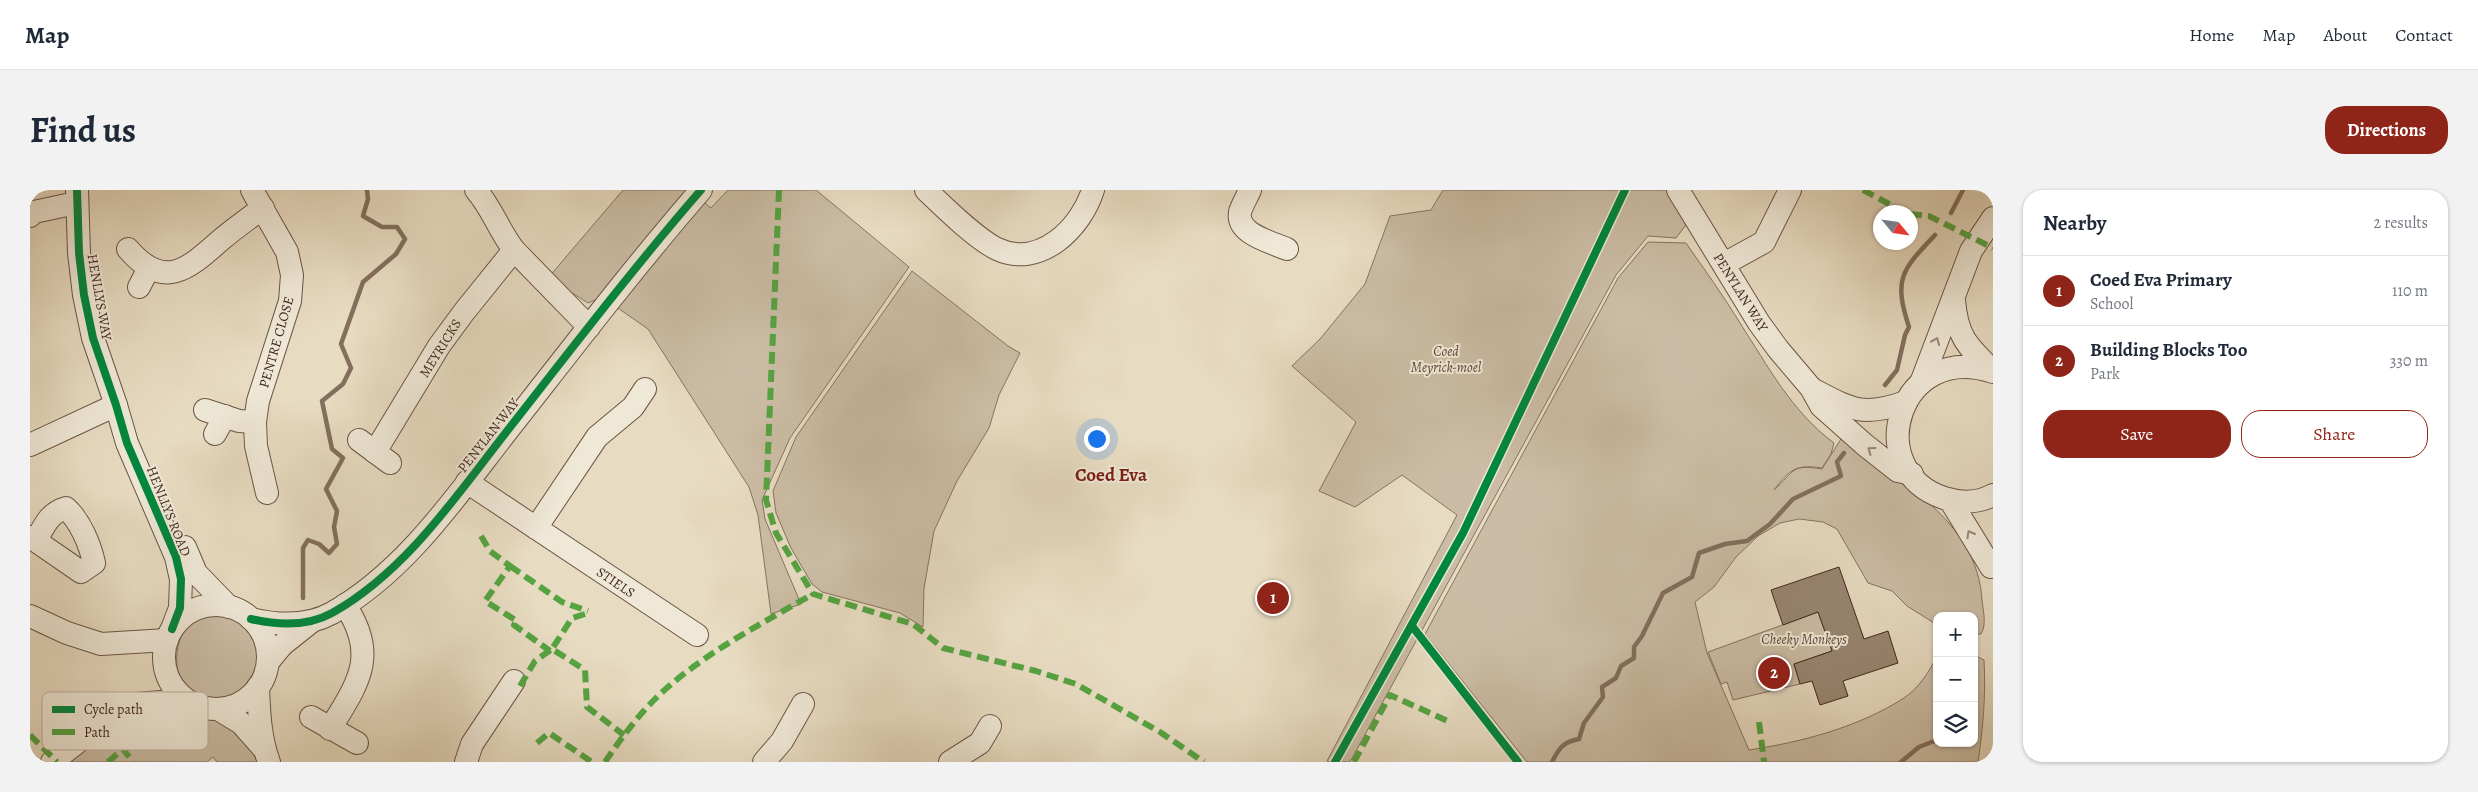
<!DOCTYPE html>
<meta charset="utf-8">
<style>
body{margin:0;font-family:Alegreya,serif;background:#f2f2f3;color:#1f2937}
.controls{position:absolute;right:15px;bottom:15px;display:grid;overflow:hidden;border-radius:10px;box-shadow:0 1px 4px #0004}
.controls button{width:45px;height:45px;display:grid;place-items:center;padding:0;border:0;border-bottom:1px solid #e0e1e3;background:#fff;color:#1f2937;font:25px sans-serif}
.compass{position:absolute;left:1843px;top:15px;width:45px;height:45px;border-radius:50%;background:#fff;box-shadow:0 1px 4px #0004;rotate:119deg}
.you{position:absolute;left:1066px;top:248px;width:18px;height:18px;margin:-12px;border:4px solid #fff;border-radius:50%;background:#1a73e8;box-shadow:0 0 0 8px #1a73e833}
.badge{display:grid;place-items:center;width:32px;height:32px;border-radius:50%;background:#8f2418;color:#fff;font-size:16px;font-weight:700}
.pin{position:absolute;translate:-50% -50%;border:2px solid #fff;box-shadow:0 1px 5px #0006}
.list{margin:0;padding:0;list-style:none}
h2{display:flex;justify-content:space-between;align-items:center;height:65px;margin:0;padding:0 20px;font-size:21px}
h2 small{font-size:16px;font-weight:400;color:#747a83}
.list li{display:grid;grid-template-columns:32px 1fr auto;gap:15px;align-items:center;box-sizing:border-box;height:70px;padding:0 20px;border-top:1px solid #e0e1e3}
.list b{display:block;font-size:19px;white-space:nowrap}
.list p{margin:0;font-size:16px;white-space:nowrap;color:#747a83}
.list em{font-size:16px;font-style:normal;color:#747a83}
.actions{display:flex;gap:10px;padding:15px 20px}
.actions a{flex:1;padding:11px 0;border:1px solid #8f2418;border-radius:20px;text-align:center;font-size:18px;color:#8f2418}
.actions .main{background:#8f2418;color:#fff}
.icon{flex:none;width:28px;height:28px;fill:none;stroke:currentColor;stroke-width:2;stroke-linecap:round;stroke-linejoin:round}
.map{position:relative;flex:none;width:1963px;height:572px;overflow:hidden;border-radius:20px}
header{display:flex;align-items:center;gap:30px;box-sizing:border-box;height:70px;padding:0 25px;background:#fff;border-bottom:1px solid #e0e1e3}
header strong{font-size:24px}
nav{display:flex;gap:28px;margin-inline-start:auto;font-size:18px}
.intro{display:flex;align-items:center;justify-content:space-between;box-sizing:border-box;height:120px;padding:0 30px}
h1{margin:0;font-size:35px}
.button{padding:12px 22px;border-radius:20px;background:#8f2418;color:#fff;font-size:18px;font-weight:700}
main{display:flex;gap:30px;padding:0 30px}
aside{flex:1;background:#fff;border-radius:20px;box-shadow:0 1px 4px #0004}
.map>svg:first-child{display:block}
</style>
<header>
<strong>Map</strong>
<nav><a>Home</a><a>Map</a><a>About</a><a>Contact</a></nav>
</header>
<div class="intro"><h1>Find us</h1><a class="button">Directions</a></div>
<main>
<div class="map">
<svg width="1963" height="572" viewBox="0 0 1963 572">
<rect width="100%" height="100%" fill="#e7dbc1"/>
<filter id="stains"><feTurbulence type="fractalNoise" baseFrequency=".004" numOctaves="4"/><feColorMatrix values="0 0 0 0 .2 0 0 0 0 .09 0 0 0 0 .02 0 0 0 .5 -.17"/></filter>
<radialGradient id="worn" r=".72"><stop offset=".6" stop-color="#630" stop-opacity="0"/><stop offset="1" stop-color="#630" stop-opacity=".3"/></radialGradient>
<g fill="#cbbda5" stroke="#867361">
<polygon points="593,0 659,0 681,18 698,0 786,0 879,77 760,248 732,310 735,329 771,414 741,424 728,325 719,297 618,139 572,107 558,113 518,88"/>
<polygon points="1413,0 1638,0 1656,35 1646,48 1618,46 1586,85 1320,572 1299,572 1297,571 1427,325 1372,285 1325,317 1289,301 1326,232 1262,176 1290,149 1335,94 1360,26 1401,20"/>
<path d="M1618,52L1656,53C1674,79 1693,105 1710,133C1738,176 1761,221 1804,253L1801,264L1792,278C1766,274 1760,279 1744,300C1765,281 1760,274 1792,279L1811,249C1869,291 1947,330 1952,410C1953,421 1957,434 1951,444H1944V426H1907V439L1904,433L1877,416L1862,401L1838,393L1807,339L1793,332L1769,329L1750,333L1728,346L1706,367L1684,397L1665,412L1677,463L1719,560C1772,552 1829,537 1874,508C1888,499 1900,481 1907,466V553H1944V465L1954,470C1956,505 1953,538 1948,572H1497L1395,444L1588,88Z"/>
<polygon points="882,81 978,156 990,163 969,205 959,238 927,291 904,341 894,398 893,437 870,423 792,402 782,394 761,358 746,323 743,301 766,247"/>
<path d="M192,420C219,427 231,445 227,473C226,481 224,489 220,495C214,506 205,510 193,512C136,524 127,424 192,420Z"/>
<polygon points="1788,422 1802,461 1764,474 1770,494 1703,510 1697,492 1691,494 1678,462"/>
<polygon points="140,520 175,529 188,530 220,554 227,572 187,572 183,567 177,572 39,572 67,549 108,522"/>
</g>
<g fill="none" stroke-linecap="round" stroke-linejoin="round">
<g stroke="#836f5e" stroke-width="4.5">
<polyline points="1921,23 1933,0"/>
<path d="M1855,195L1867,180L1875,145L1879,137C1863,88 1872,80 1905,45"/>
<polyline points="273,408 273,358 278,350 289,354 299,363 307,354 304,337 307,321 296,299 313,268 302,259 292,211 313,194 321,178 311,154 333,92 366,64 375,49 367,37 352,37 333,26 338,9 337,0"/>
<polyline points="1944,532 1946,532"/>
<path d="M1522,572C1529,558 1533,552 1549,549L1554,533L1573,507L1572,497L1586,488L1591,476L1604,468V457L1612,446L1633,403L1662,387L1669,363L1695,354L1717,351L1740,334L1763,309L1811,286L1807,272L1814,263"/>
<polyline points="1871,572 1889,557 1907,550"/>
</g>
</g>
<polygon fill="#988672" stroke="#42291d" points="1809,377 1834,449 1858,441 1868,473 1813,491 1818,506 1790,515 1782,491 1770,494 1764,474 1802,461 1788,422 1753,435 1741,400"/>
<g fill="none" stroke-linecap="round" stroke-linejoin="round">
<defs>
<g id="minor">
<polyline points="47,0 49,63 54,105 63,148 86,215 97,253 146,367 151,389 150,418 142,439"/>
<polyline points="222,0 257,62 262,85 260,111 228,211 225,232 226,256 237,303"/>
<path d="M446,0C462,18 469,41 484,60L559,137"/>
<path d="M896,0C914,17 945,48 967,59C1010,79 1051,38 1063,0"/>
<path d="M1220,0C1217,7 1212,15 1210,22C1206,44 1241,52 1257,59"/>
<polyline points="1648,0 1729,133 1748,159 1781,198 1791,216 1835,255 1868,281 1882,284"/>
<polyline points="0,26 4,22 46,13"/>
<path d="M98,59C135,102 159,78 192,49C205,38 219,28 233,18"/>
<polyline points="1694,74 1734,52 1760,0"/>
<polyline points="109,97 119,78"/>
<path d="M1924,110C1927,147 1937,156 1963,181"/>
<path d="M1963,182C1869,150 1830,280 1914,308C1930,313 1948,313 1963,305"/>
<polyline points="1891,193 1941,61 1963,28"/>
<path d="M1784,200C1822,220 1833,227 1876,212"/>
<polyline points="175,220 209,231 225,232"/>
<polyline points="185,244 195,226"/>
<polyline points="329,250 360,273"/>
<polyline points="0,255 86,215"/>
<polyline points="345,262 409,156 434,122 484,60"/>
<polyline points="437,292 667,445"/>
<polyline points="1920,310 1961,377"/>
<polyline points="506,338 567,247 603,217 615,199"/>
<path d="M0,347L51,382L64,373C60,354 50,331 36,318C19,323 14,336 6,351"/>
<polyline points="155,357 166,383 199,417"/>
<circle cx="186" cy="467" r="52"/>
<polyline points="0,426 37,443 71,454 137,450"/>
<path d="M221,429C247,435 277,437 302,423C377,381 429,302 481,236C543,157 605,76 671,0"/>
<polyline points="238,472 252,455 281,432"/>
<path d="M228,497C229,522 230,548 239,572"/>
<polyline points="188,519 211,533 235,560"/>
<polyline points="281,527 327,553"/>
<path d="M300,539C328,493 349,466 315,415"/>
<polyline points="22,572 81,526 106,514 156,510"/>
<polyline points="436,572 442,554 484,491"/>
<polyline points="734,572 752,551 773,514"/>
<polyline points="920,572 950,553 960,536"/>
</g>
</defs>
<use href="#minor" stroke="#6b5646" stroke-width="24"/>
<use href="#minor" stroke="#efe8d7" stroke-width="22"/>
<g stroke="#55a341" stroke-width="6" stroke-dasharray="12 6" stroke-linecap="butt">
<polyline points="749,0 736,310 746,343 783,404 883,434 913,458 1006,481 1046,494 1130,542 1174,572"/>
<polyline points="1833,0 1874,22"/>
<polyline points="1880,24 1899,26 1963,58"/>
<polyline points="451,346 460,361 480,376 455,411 487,431 484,435 520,461"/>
<polyline points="480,376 532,412 558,421"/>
<polyline points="555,424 542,428 522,459 555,480 557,517 594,545"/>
<polyline points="490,496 505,471 522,459"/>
<polyline points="1729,532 1734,572"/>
<polyline points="0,545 27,572"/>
<polyline points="507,553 519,543 562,572"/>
<polyline points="78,572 93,559 103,572"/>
<path d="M575,572C590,550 606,528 625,509C669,466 729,435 783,404"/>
<polyline points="1324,572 1360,505 1420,532"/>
</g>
<defs>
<g id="cycleway">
<polyline points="47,0 49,63 54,105 63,148 86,215 97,253 146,367 151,389 150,418 142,439"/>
<path d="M221,429C247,435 277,437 302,423C377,381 429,302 481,236C543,157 605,76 671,0"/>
<polyline points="1382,436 1488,572"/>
<polyline points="1305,572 1433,343 1595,0"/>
</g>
</defs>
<use href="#cycleway" stroke="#efe8d7" stroke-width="11"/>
<use href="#cycleway" stroke="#00873e" stroke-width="8"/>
</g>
<defs><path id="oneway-chevron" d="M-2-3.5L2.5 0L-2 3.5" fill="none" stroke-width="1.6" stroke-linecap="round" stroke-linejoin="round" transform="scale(1.25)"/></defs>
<g stroke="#98887a">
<use href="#oneway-chevron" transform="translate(1906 151) rotate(-68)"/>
<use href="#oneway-chevron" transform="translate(1841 260) rotate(-144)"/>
<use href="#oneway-chevron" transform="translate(1940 344) rotate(-120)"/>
</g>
<g text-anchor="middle" stroke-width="4" stroke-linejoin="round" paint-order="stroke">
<g font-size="14" fill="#42291d" stroke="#efe8d7">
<text transform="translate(1711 102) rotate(58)" y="5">PENYLAN WAY</text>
<text transform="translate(70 107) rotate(80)" y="5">HENLLYS WAY</text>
<text transform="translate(246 152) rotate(-74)" y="5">PENTRE CLOSE</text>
<text transform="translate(410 158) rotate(-58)" y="5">MEYRICKS</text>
<text transform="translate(458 245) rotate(-52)" y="5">PENYLAN WAY</text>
<text transform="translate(139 321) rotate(68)" y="5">HENLLYS ROAD</text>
<text transform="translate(586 392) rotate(34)" y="5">STIELS</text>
</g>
<g font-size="14" font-style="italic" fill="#5d4738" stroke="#efe8d7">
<text x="1416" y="166">Coed<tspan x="1416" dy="16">Meyrick-moel</tspan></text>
<text x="1774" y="454">Cheeky Monkeys</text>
</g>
<g font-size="19" font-weight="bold" fill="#7a1f14" stroke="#efe8d7">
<text x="1081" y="291">Coed Eva</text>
</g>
</g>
<rect x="12" y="502" width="166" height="58" rx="8" fill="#efe8d7" stroke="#bbaf9f" stroke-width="1"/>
<rect x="22" y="516" width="23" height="7" fill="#00873e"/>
<rect x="22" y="539" width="23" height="6" fill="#55a341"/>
<g font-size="14" fill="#42291d">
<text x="54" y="524">Cycle path</text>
<text x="54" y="547">Path</text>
</g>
<rect width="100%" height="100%" filter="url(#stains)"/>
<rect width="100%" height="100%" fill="url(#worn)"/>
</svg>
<div class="controls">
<button>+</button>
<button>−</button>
<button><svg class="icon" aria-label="layers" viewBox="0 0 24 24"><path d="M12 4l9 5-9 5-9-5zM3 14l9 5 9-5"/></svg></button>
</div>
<svg class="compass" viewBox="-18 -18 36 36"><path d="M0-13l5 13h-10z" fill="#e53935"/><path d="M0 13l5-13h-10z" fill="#747a83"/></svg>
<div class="you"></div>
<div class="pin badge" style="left:1243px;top:408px">1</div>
<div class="pin badge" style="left:1744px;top:483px">2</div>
</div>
<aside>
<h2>Nearby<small>2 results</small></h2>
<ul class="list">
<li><span class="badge">1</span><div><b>Coed Eva Primary</b><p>School</p></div><em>110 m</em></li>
<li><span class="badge">2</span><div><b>Building Blocks Too</b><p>Park</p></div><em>330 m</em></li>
</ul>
<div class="actions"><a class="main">Save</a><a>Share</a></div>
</aside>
</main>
